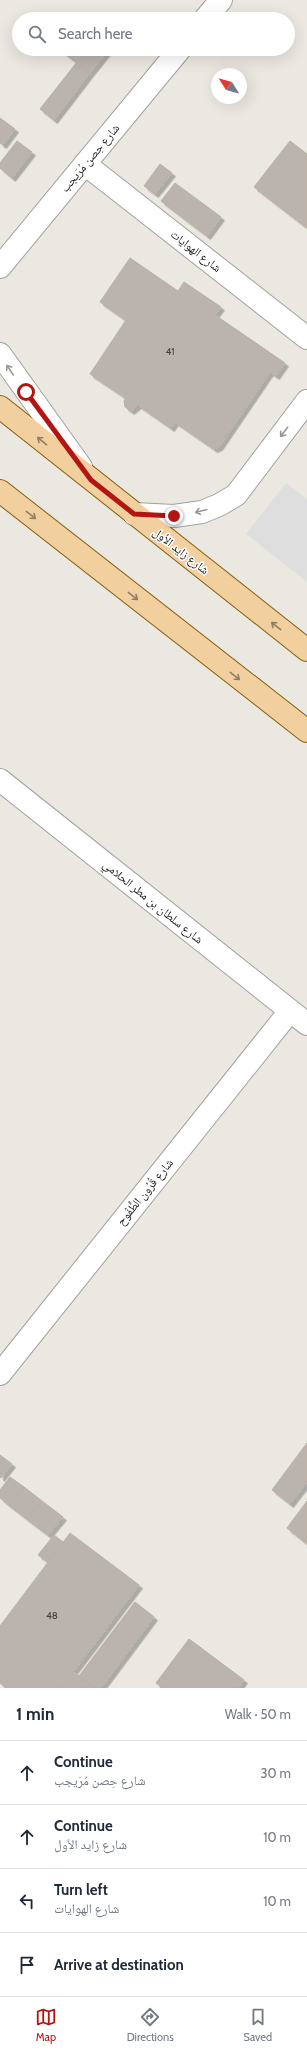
<!DOCTYPE html>
<meta charset="utf-8">
<style>
body{margin:0;font-family:Cabin,"Noto Naskh Arabic",sans-serif;background:#f6f6f7;color:#1f2937}
.compass{position:absolute;left:211px;top:68px;width:36px;height:36px;border-radius:50%;background:#fff;box-shadow:0 4px 16px #0002;rotate:307deg}
.stop{position:absolute;width:12px;height:12px;margin:-9px;border:3px solid #b31512;border-radius:50%;background:#fff}
.stop.end{background:#b31512;border-color:#fff;box-shadow:0 1px 4px #0008}
.list{margin:0;padding:0;list-style:none}
h2{display:flex;justify-content:space-between;align-items:center;height:52px;margin:0;padding:0 16px;font-size:17px}
h2 small{font-size:13px;font-weight:400;color:#747a83}
.list li{display:grid;grid-template-columns:26px 1fr auto;gap:12px;align-items:center;box-sizing:border-box;height:64px;padding:0 16px;border-top:1px solid #e0e1e3}
.list b{display:block;font-size:15px;white-space:nowrap}
.list p{margin:0;font-size:13px;white-space:nowrap;color:#747a83}
.list em{font-size:13px;font-style:normal;color:#747a83}
.icon{flex:none;width:22px;height:22px;fill:none;stroke:currentColor;stroke-width:2;stroke-linecap:round;stroke-linejoin:round}
.map{position:relative;flex:none;width:307px;height:1688px;overflow:hidden}
.search{position:absolute;background:#fff;box-shadow:0 4px 16px #0002;left:12px;right:12px;top:12px;height:44px;display:flex;align-items:center;gap:10px;box-sizing:border-box;padding:0 14px;border-radius:22px;color:#747a83;font-size:15px}
.sheet{height:308px;background:#fff}
nav{display:flex;justify-content:space-around;align-items:center;box-sizing:border-box;height:56px;border-top:1px solid #e0e1e3;background:#fff;font-size:11px;color:#747a83}
nav a{display:grid;justify-items:center;gap:2px}
nav .on{color:#b31512}
.map>svg:first-child{display:block}
</style>
<div class="map">
<svg width="307" height="1688" viewBox="0 0 307 1688">
<defs>
<filter id="shadow"><feDropShadow dx="3.5" dy="3.5" stdDeviation="0" flood-color="#0004"/></filter>
</defs>
<rect width="100%" height="100%" fill="#ebe8e1"/>
<polygon fill="#dedede" points="286,483 307,499 307,582 246,534"/>
<g fill="#bbb4ae" stroke="#bbafa5" filter="url(#shadow)">
<polygon points="65,49 102,49 107,52 90,73 63,52"/>
<polygon points="77,62 90,73 54,120 40,109"/>
<polygon points="0,118 15,129 3,145 0,143"/>
<polygon points="17,141 32,152 12,178 0,168 0,163"/>
<polygon points="290,141 307,154 307,228 254,187"/>
<polygon points="160,164 172,173 155,194 144,186"/>
<polygon points="175,183 221,217 207,236 161,201"/>
<polygon points="130,258 178,291 184,282 221,307 215,315 285,363 276,376 270,372 219,447 214,449 175,422 171,428 138,405 131,411 125,407 124,401 126,398 90,374 126,320 100,302"/>
<polygon points="307,1443 307,1482 290,1504 272,1490"/>
<polygon points="0,1455 12,1464 1,1478 0,1477"/>
<polygon points="10,1477 24,1487 10,1506 0,1498 0,1490"/>
<polygon points="24,1487 42,1501 28,1520 10,1506"/>
<polygon points="42,1501 63,1517 48,1535 28,1520"/>
<polygon points="307,1501 307,1544 287,1528"/>
<polygon points="70,1533 139,1585 61,1688 6,1688 0,1683 0,1626"/>
<polygon points="54,1535 63,1542 48,1562 38,1555"/>
<polygon points="135,1602 154,1617 101,1688 94,1688 79,1676"/>
<polygon points="189,1639 244,1680 238,1688 160,1688 161,1687 156,1683"/>
<polygon points="73,1672 79,1676 94,1688 61,1688"/>
</g>
<g fill="none" stroke-linecap="round" stroke-linejoin="round">
<defs>
<g id="minor">
<polyline points="205,19 221,0"/>
<polyline points="85,164 307,338"/>
<polyline points="0,267 180,49"/>
<polyline points="0,354 81,467"/>
<polyline points="134,514 174,516 202,512 219,505 236,495 307,401"/>
<polyline points="0,780 307,1024"/>
<polyline points="0,1374 290,1011"/>
</g>
<g id="major">
<polyline points="0,407 307,650"/>
<polyline points="0,491 307,731"/>
</g>
</defs>
<use href="#minor" stroke="#a1a1a1" stroke-width="24"/>
<use href="#major" stroke="#845e0d" stroke-width="24"/>
<use href="#minor" stroke="#fff" stroke-width="22"/>
<use href="#major" stroke="#f2cf9f" stroke-width="22"/>
</g>
<defs><path id="oneway-shaft" d="M-6 0H5M1.5-3L5.5 0L1.5 3" fill="none" stroke-width="1.6" stroke-linecap="round" stroke-linejoin="round"/></defs>
<g stroke="#989898">
<use href="#oneway-shaft" transform="translate(10 370) rotate(-124)"/>
<use href="#oneway-shaft" transform="translate(284 432) rotate(127)"/>
<use href="#oneway-shaft" transform="translate(201 511) rotate(165)"/>
</g>
<g stroke="#917e63">
<use href="#oneway-shaft" transform="translate(42 441) rotate(-141)"/>
<use href="#oneway-shaft" transform="translate(31 515) rotate(38)"/>
<use href="#oneway-shaft" transform="translate(133 596) rotate(38)"/>
<use href="#oneway-shaft" transform="translate(276 626) rotate(-142)"/>
<use href="#oneway-shaft" transform="translate(235 676) rotate(38)"/>
</g>
<g fill="none" stroke-linecap="round" stroke-linejoin="round">
<polyline stroke="#b31512" stroke-width="5" points="26,392 91,480 134,514 174,516"/>
</g>
<g text-anchor="middle" stroke-width="3" stroke-linejoin="round" paint-order="stroke">
<g font-size="10" fill="#42403f">
<text x="170" y="355">41</text>
<text x="52" y="1619">48</text>
</g>
<g font-size="12" fill="#1a1a1a" stroke="#fff">
<text transform="translate(90 158) rotate(-50)" y="4">شارع حِصن مُرَيجب</text>
<text transform="translate(196 251) rotate(38)" y="4">شارع الهوايات</text>
<text transform="translate(181 551) rotate(38)" y="4">شارع زايد الأول</text>
<text transform="translate(153 902) rotate(39)" y="4">شارع سلطان بن مطر الحلامي</text>
<text transform="translate(145 1192) rotate(-51)" y="4">شارع قُرُون الطُّفُوح</text>
</g>
</g>
</svg>
<svg class="compass" viewBox="-18 -18 36 36"><path d="M0-13l5 13h-10z" fill="#e53935"/><path d="M0 13l5-13h-10z" fill="#747a83"/></svg>
<div class="stop" style="left:26px;top:392px"></div>
<div class="stop end" style="left:174px;top:516px"></div>
<div class="search"><svg class="icon" aria-label="search" viewBox="0 0 24 24"><circle cx="10" cy="10" r="6"/><path d="M15 15l6 6"/></svg>Search here</div>
</div>
<section class="sheet">
<h2>1 min<small>Walk · 50 m</small></h2>
<ul class="list">
<li><svg class="icon" aria-label="ahead" viewBox="0 0 24 24"><path d="M12 20V5M6 11l6-6 6 6"/></svg><div><b>Continue</b><p>شارع حِصن مُرَيجب</p></div><em>30 m</em></li>
<li><svg class="icon" aria-label="ahead" viewBox="0 0 24 24"><path d="M12 20V5M6 11l6-6 6 6"/></svg><div><b>Continue</b><p>شارع زايد الأول</p></div><em>10 m</em></li>
<li><svg class="icon" aria-label="left" viewBox="0 0 24 24"><path d="M17 20v-9H6M10 6l-5 5 5 5"/></svg><div><b>Turn left</b><p>شارع الهوايات</p></div><em>10 m</em></li>
<li><svg class="icon" aria-label="arrive" viewBox="0 0 24 24"><path d="M6 21V4h12l-3 4 3 4H6"/></svg><div><b>Arrive at destination</b></div></li>
</ul>
</section>
<nav>
<a class="on"><svg class="icon" aria-label="map" viewBox="0 0 24 24"><path d="M3 6l6-2 6 2 6-2v14l-6 2-6-2-6 2zM9 4v14M15 6v14"/></svg>Map</a>
<a><svg class="icon" aria-label="directions" viewBox="0 0 24 24"><path d="M12 3l9 9-9 9-9-9zM9 14v-3h6M13 9l2 2-2 2"/></svg>Directions</a>
<a><svg class="icon" aria-label="saved" viewBox="0 0 24 24"><path d="M7 4h10v16l-5-4-5 4z"/></svg>Saved</a>
</nav>
